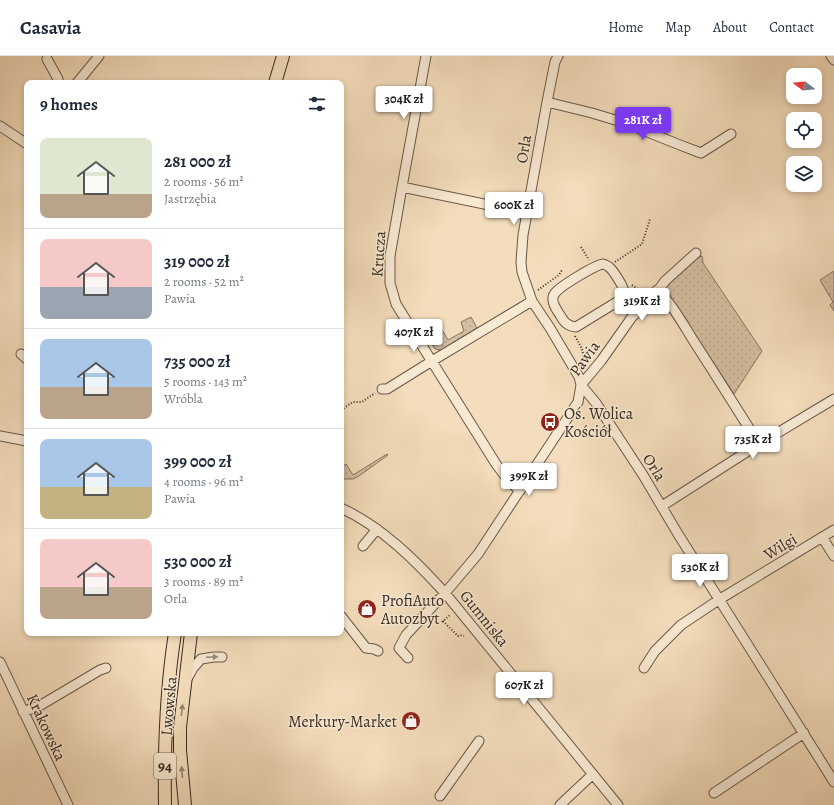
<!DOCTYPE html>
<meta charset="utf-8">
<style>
:root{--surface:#fff;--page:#f6f6f7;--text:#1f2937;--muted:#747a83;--line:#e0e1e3;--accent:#7c3aed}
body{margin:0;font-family:Alegreya,serif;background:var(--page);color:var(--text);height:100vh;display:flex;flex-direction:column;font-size:15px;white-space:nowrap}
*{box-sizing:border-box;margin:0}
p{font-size:13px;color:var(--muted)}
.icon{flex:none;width:22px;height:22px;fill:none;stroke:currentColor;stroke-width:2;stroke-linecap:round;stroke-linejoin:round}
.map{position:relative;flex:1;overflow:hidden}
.details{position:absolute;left:24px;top:24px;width:320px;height:556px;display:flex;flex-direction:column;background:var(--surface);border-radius:8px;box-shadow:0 2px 6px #0003}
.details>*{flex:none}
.needle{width:26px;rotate:286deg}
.fabs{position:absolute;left:786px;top:12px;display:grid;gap:8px}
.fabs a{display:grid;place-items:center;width:36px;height:36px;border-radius:8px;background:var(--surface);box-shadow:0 2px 6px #0003;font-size:20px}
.price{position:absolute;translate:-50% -34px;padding:0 9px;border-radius:4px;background:#fff;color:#222;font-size:13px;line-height:26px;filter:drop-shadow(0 1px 2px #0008)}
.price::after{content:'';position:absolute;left:50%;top:24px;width:12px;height:9px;margin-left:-6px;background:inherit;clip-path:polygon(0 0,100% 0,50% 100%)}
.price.on{background:var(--accent);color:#fff}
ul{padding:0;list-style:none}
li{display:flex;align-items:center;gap:12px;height:100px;padding:0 16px}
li+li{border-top:1px solid var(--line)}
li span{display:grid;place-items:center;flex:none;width:112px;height:80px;border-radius:8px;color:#555}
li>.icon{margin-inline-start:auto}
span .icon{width:48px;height:48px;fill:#fffc;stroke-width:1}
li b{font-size:17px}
h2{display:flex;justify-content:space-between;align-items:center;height:48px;padding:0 16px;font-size:17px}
header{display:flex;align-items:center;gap:24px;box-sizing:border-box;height:56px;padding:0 20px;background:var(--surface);border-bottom:1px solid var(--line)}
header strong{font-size:19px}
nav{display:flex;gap:22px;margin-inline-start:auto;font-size:14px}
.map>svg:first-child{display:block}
.grass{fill:url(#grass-dots);stroke:#867462}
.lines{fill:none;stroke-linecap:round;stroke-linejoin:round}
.minor-casing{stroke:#685748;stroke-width:11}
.major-casing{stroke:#392a22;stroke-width:14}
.path{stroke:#392a22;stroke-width:2;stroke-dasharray:1 2;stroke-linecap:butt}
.minor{stroke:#f8e9d3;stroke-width:9}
.major{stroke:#f4ddbc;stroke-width:12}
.oneway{fill:#988a7a}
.oneway2{fill:#96846f}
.labels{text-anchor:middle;stroke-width:3;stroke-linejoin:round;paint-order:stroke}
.shield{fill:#f8e9d3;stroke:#726357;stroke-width:1}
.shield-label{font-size:15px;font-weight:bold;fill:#392a22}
.street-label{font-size:16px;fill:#392a22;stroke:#f8e9d3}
.poi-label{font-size:16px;fill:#392a22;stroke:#f8e9d3;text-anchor:start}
</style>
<header>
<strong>Casavia</strong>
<nav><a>Home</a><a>Map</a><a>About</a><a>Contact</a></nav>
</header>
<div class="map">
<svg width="834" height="749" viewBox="0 0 834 749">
<defs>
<pattern id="grass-dots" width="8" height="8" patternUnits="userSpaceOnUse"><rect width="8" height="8" fill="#d4bfa2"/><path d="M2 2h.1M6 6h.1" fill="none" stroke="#b7a48b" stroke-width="1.8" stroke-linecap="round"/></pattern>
</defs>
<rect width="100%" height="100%" fill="#f4ddbc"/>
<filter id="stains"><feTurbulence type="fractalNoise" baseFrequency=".005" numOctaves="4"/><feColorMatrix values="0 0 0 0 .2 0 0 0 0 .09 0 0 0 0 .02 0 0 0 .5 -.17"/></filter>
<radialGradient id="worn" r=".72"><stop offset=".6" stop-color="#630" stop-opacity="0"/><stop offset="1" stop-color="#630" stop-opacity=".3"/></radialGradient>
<!-- grass -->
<path class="grass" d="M 702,200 L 703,207 L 762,295 L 734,338 L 665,232 L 665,229 L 696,202 Z
M 834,215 L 834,255 L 830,249 L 833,246 L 820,224 Z
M 471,261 L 477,272 L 441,294 L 435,293 L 424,276 L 438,267 L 448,284 L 464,275 L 461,266 Z
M 387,398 L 388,399 L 359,420 L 353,423 L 341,423 L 341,411 L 346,408 L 353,419 Z"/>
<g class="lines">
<defs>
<path id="minor" d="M 426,0 L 402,131 L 390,200 L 390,227 L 396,248 L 496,408 L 508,424 L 520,435
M 558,0 L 555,6 L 547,46 L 523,179 L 521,206 L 522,216 L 532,245 L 550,272 L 579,321 L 581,329 L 596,347 L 643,419 L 678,478 L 834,726
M 831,0 L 834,4
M 47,3 L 58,23 L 58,27
M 77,27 L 99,0
M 547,46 L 592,57 L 625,67 L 680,89 L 701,97 L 731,78
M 0,70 L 27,88
M 402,131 L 527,157
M 603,208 C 606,209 607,209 609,211 C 613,214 624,231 624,236 C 624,239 622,242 620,244 L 576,271 C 567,270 564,266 560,259 C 557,254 552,248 553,242 C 553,240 554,238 556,236 C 561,230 595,209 603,208 Z
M 657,234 C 671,246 683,268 693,284 C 715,318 737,353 759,388
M 21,298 L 27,303
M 382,333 L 387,333 L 432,305 L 532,245
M 0,380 L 27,385
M 662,450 L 759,388 L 834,343
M 341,452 C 382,471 415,504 445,537 L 618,749
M 822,481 L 834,500
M 363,490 L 377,473
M 341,560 L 366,592 L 374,593 L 378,595
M 408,602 L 399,592 L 406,579 L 445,537 L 478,498 L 578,346 L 581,329 L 601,305 L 632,261 L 651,244 L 665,225 L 696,197
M 0,606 L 68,749
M 644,612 L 655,595 L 681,569 L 720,543 L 834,474
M 188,621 L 193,612 L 201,603 L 214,601 L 222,601
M 23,656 L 41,649 L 100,614 L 106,612
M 714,737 L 804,677
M 440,740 L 479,685
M 560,749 L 593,718"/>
<path id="major" d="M 275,27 L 283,0
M 165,749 C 164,692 166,634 175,577
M 185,749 L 180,694 L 180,671 L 191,577"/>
</defs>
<!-- minor casing -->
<use href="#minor" class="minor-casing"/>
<!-- major casing -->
<use href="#major" class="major-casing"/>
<!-- path -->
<path class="path" d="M 581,191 L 589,204
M 615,206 L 642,188 L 650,163
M 632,229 L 645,238
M 538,234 L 559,219 L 562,214
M 575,280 C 581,291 585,295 582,307
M 341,354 L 353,346 L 362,346 L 375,337
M 443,565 L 458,580 L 460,579 L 464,580
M 442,566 L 450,559"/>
<!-- minor -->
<use href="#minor" class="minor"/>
<!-- major -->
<use href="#major" class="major"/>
</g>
<!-- one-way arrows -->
<defs><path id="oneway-solid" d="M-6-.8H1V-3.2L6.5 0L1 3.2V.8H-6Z"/></defs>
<use class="oneway" href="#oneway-solid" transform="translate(212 601) rotate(-2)"/>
<g class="oneway2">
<use href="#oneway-solid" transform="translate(182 654) rotate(-83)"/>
<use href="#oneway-solid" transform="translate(182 716) rotate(-94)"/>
</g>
<!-- icons -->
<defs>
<symbol id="bus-disc" viewBox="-11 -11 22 22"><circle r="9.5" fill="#8f2418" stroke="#f8e9d3"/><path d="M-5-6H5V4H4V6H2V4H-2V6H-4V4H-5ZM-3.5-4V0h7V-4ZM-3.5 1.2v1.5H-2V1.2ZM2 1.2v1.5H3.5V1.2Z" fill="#fff"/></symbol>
<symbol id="shop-disc" viewBox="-11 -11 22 22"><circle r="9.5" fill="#8f2418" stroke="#f8e9d3"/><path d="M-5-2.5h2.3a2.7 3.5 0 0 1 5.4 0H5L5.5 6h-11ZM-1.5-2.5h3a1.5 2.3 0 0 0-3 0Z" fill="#fff"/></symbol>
</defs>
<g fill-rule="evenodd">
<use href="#bus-disc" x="539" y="355" width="22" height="22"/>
<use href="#shop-disc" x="356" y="542" width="22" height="22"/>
<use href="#shop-disc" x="400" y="654" width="22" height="22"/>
</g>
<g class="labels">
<!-- shield labels -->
<rect class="shield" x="154" y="697" width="22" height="26" rx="3"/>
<g class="shield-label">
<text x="165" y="715">94</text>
</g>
<!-- street labels -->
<g class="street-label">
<text transform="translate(523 93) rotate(-80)" y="6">Orla</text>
<text transform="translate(378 198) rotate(-86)" y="6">Krucza</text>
<text transform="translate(584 302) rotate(-54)" y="6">Pawia</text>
<text transform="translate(655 411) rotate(58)" y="6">Orla</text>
<text transform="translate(780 490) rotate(-31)" y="6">Wilgi</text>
<text transform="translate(485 562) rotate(51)" y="6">Gumniska</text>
<text transform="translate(168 650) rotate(-85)" y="6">Lwowska</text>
<text transform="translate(47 671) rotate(65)" y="6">Krakowska</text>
</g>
<!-- poi labels -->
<g class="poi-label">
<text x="564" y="363">Oś. Wolica<tspan x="564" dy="18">Kościół</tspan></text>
<text x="381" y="550">ProfiAuto<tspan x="381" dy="18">Autozbyt</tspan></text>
<text x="397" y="671" text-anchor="end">Merkury-Market</text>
</g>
</g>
<rect width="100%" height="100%" filter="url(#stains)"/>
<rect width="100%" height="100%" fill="url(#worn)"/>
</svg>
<div class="fabs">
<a><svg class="needle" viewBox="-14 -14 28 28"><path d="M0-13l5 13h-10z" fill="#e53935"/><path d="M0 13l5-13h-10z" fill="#747a83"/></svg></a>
<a><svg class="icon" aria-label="locate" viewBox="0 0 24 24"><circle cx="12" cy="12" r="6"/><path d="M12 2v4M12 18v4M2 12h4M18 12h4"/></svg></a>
<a><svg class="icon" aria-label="layers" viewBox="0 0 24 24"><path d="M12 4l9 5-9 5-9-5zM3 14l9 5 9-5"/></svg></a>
</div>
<b class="price" style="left:404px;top:64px">304K zł</b>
<b class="price on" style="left:643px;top:85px">281K zł</b>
<b class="price" style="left:514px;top:170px">600K zł</b>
<b class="price" style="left:642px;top:266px">319K zł</b>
<b class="price" style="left:414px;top:297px">407K zł</b>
<b class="price" style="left:753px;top:404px">735K zł</b>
<b class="price" style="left:529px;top:441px">399K zł</b>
<b class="price" style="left:700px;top:532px">530K zł</b>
<b class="price" style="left:524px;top:650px">607K zł</b>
<section class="details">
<h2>9 homes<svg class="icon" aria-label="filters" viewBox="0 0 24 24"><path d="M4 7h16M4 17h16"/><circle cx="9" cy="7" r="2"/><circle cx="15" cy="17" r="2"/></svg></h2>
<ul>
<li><span style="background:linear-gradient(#dfe7d0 70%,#b9a48a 0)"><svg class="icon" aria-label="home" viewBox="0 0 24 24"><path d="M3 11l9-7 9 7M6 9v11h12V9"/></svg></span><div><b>281 000 zł</b><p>2 rooms · 56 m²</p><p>Jastrzębia</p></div></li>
<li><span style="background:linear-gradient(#f6c9c9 60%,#9aa5b1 0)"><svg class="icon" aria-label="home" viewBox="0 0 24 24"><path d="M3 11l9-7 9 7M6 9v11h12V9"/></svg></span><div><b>319 000 zł</b><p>2 rooms · 52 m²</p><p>Pawia</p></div></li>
<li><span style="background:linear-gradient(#a9c7e8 60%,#b9a48a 0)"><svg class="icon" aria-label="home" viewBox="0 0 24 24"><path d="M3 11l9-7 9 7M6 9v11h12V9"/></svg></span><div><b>735 000 zł</b><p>5 rooms · 143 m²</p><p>Wróbla</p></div></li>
<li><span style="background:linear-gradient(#a9c7e8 60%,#c2b280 0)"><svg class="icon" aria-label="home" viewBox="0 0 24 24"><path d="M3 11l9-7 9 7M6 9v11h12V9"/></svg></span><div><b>399 000 zł</b><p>4 rooms · 96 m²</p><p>Pawia</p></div></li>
<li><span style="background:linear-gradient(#f6c9c9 60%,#b9a48a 0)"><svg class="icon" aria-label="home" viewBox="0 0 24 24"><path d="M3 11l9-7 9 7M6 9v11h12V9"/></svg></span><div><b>530 000 zł</b><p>3 rooms · 89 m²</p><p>Orla</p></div></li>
</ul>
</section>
</div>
